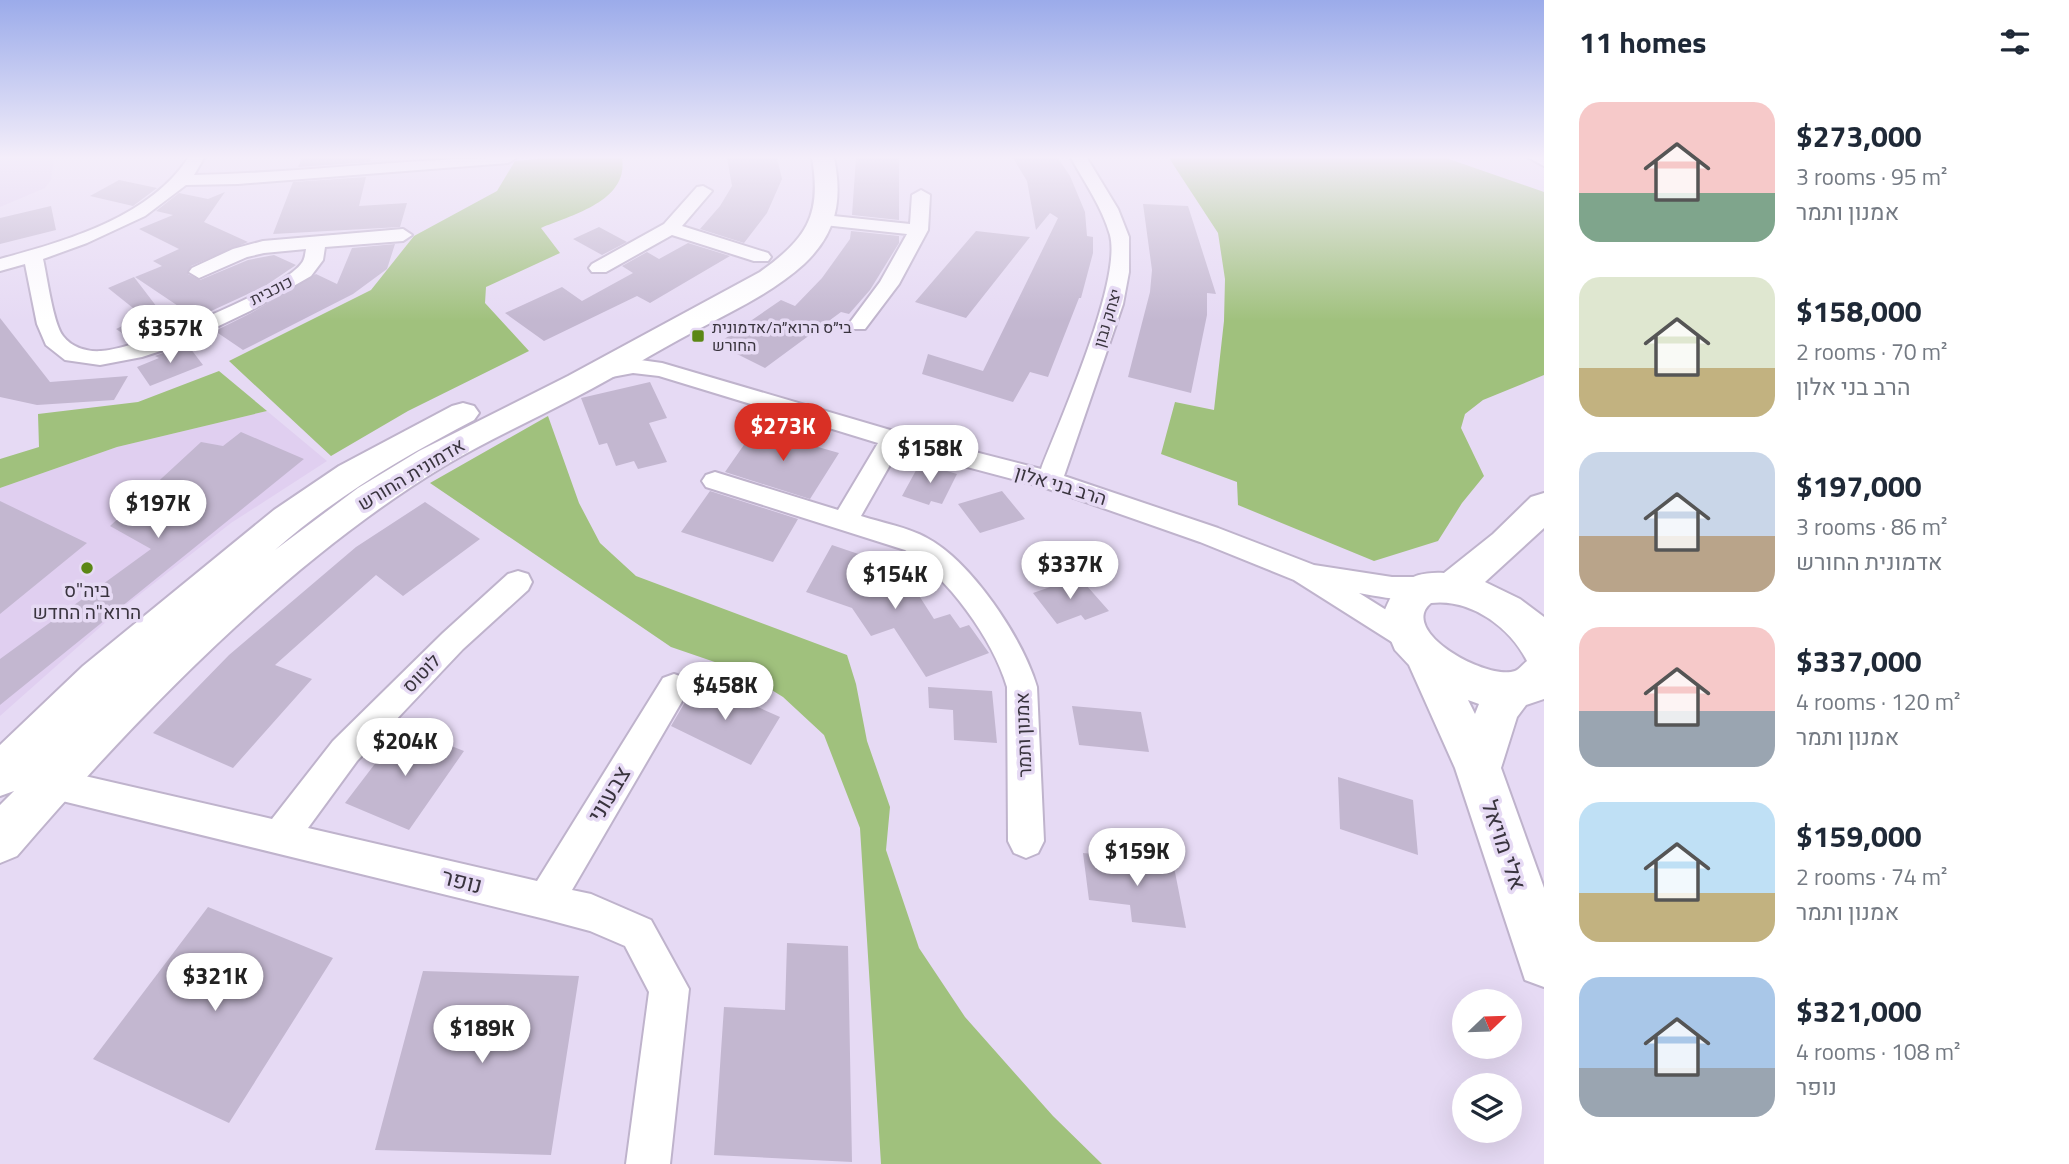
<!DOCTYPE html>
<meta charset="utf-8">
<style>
:root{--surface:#fff;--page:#f2f2f3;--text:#1f2937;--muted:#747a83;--accent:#d93025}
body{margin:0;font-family:"Titillium Web",Heebo,sans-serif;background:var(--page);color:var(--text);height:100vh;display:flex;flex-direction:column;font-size:26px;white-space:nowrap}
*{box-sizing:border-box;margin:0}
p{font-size:23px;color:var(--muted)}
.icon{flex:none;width:38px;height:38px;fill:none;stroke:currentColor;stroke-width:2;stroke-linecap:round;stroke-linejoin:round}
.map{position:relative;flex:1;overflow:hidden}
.panel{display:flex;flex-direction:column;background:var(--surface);width:525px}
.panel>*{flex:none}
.needle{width:46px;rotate:67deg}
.controls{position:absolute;left:1452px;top:989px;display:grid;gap:14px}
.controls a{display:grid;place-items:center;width:70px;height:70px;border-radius:50%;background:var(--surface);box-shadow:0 7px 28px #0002;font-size:35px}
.price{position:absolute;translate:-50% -60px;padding:0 16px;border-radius:24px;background:#fff;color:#222;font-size:23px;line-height:46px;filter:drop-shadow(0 2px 4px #0008)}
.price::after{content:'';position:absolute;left:50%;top:42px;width:21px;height:16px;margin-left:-10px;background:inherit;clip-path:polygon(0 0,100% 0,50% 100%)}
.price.on{background:var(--accent);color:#fff}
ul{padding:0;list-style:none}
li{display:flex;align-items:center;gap:21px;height:175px;padding:0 35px}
li span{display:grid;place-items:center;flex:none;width:196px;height:140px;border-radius:21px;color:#555}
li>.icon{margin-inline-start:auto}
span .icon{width:84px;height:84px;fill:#fffc;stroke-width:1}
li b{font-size:30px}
h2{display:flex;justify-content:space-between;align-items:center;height:84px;padding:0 35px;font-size:30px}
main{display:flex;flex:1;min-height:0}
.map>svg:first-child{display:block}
.built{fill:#e0cff0}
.green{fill:#a0c17d}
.building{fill:#c3b7d0}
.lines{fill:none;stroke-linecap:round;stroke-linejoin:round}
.street-casing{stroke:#bfb3cc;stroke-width:4}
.secondary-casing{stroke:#bfb3cc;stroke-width:4}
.street{fill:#fff;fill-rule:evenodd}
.secondary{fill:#fff;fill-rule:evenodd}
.poi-dot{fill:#5b8715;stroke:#e6daf4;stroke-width:2.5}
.labels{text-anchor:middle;stroke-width:7;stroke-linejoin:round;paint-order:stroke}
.far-street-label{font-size:16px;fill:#39343e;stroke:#e6daf4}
.far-poi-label{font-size:16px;fill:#39343e;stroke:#e6daf4;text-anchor:start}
.street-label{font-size:19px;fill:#39343e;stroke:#e6daf4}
.poi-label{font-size:19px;fill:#39343e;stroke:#e6daf4}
.near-street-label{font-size:23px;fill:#39343e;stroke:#e6daf4}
</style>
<main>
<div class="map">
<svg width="1544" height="1164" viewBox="0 0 1544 1164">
<rect width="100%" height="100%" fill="#e6daf4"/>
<!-- built -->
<path class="built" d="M 0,158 L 54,158 L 51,180 L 45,188 L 0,207 Z
M 267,411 L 327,461 L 231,523 L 116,613 L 0,716 L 0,488 L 117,447 Z"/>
<!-- green -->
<path class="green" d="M 549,158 L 622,158 C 629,201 572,215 541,228 L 560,253 L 486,287 L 485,303 L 529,351 L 408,411 L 331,456 L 229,361 L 371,290 L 414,236 L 497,191 L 515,161 Z
M 1169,158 L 1446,158 L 1544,192 L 1544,375 L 1483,400 L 1465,414 L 1461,428 L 1484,476 L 1462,503 L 1438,541 L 1374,561 L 1238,505 L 1237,482 L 1161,454 L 1175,402 L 1214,410 L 1224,321 L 1225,279 L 1218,233 Z
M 219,371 L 267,411 L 117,447 L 0,488 L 0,459 L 39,447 L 38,414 L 138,402 Z
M 548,416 L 579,503 L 600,543 L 636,576 L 847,655 L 856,684 L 867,741 L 890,807 L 886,850 L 919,948 L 965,1017 L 1053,1116 L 1102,1164 L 881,1164 L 860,828 L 824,735 L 783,697 L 741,671 L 671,647 L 430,483 Z"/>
<!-- building -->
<path class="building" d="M 302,158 L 371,158 L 370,162 L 298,167 Z
M 727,158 L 777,158 L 782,179 L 767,213 L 744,243 L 700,229 L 720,206 L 732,186 Z
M 856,158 L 899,158 L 899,220 L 852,215 Z
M 1013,158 L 1058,158 L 1070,176 L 1085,212 L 1087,236 L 1093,237 L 1093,253 L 1081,298 L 1079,298 L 1048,377 L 1030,372 L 1013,402 L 922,374 L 928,354 L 983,371 L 1058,218 L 1050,213 L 1036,230 L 1027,181 Z
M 366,177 L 359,206 L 407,203 L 400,227 L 273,234 L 293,182 Z
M 119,180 L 157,188 L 133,206 L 90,196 Z
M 225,192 L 204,222 L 248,242 L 191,266 L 188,274 L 200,280 L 248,260 L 274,255 L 296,265 L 265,286 L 196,318 L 135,277 L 162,266 L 153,261 L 179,249 L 139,229 L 173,215 L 156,211 L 179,193 L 208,199 Z
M 1143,204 L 1188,206 L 1216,294 L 1207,293 L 1207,315 L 1191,393 L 1128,377 L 1150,292 L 1152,270 Z
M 51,206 L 56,230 L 0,244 L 0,218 Z
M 599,227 L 627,242 L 602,255 L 573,239 Z
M 851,231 L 899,236 L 899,243 L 870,290 L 849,314 L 841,312 L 765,368 L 717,344 L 781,300 L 795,306 L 822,278 L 850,239 Z
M 976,231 L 1030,237 L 966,318 L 915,302 Z
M 688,243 L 730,256 L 650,303 L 637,296 L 544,341 L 505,313 L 562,287 L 582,301 L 633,273 L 622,266 L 647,252 L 659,259 Z
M 395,244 L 387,269 L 353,294 L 243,350 L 215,331 L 251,313 L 316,274 L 337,284 L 352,248 Z
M 134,277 L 173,328 L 134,341 L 116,329 L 143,316 L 108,288 Z
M 0,318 L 50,382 L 128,376 L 114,400 L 37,405 L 0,397 Z
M 187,344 L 203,365 L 150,386 L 137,367 L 159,358 L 155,356 Z
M 650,382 L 667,418 L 649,423 L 667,462 L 638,469 L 634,461 L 616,466 L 607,443 L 599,445 L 581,398 Z
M 755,429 L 839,453 L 810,499 L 725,472 Z
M 241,432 L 304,459 L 0,705 L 0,659 L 151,549 L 110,526 L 201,442 L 223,446 Z
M 920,463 L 957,474 L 942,504 L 931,501 L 929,505 L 902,496 Z
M 710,491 L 798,519 L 773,562 L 681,532 Z
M 1002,491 L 1025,519 L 980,533 L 958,504 Z
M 0,501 L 87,543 L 0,614 Z
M 425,502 L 480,539 L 403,596 L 376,575 L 275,665 L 312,679 L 233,768 L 153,733 L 229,655 L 356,547 Z
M 832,545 L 873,559 L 870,565 L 909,580 L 934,619 L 950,614 L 960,628 L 969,625 L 989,653 L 926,677 L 894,628 L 871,636 L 852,608 L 806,592 Z
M 1079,577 L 1109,611 L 1085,620 L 1081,615 L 1057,624 L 1033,593 Z
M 698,680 L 780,717 L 751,765 L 671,726 Z
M 928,687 L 992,691 L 997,743 L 954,740 L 953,710 L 929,708 Z
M 1072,706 L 1141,712 L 1149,752 L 1079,745 Z
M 403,727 L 464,751 L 409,830 L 345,803 Z
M 1338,777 L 1413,800 L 1418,855 L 1340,829 Z
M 1083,853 L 1173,862 L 1186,928 L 1132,922 L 1130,905 L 1089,900 Z
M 208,907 L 333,958 L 229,1123 L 93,1059 Z
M 787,943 L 848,946 L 852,1162 L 714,1155 L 724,1007 L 785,1010 Z
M 423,971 L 579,976 L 551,1155 L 375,1150 Z"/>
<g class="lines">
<defs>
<path id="street" d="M 188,158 L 204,158 L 194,175 C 301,173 408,158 516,158 L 508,163 L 238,184 L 186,185 L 145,216 L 87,243 L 43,259 C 47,276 53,323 63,336 C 72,348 88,352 101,351 C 136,350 282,290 301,264 C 305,260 305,254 306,249 L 264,253 L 247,257 L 199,278 L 189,272 L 192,268 L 233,249 L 263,241 L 403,229 L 412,235 L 403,241 L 325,247 L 323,260 L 311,276 L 250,311 L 179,345 L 142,357 L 100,365 L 65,360 L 46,345 L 37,324 L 25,264 L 0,271 L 0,259 C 65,241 149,218 188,158 Z
M 1071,158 L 1087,158 L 1118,209 L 1129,237 L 1129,272 L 1123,304 L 1064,476 L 1218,528 L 1314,565 L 1392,577 L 1433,577 L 1443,580 L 1447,588 L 1443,596 C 1416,604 1386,598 1359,593 L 1423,633 L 1428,641 L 1423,649 L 1413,653 L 1403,649 L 1294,580 L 1200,542 L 1043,487 L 899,449 L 861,516 C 882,523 908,527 927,538 C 972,562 1023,639 1037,687 L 1044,841 L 1038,853 L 1026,858 L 1014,853 L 1008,841 L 1007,687 C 993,639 947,576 905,550 L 706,487 L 702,481 L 706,475 L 715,472 L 838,510 L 878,443 L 659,376 L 633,373 L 601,379 L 593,377 L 590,372 L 593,367 L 633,359 L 662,363 L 897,432 L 1041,469 C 1060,420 1122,281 1110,235 C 1102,207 1085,183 1071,158 Z
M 1529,158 L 1544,158 L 1544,166 Z
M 703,186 L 712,191 L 682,226 L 768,253 L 771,257 L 768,261 L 754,261 L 672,235 L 606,272 L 592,272 L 589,268 L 592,264 L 664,224 L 697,187 Z
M 921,190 L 930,195 L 928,230 L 899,284 L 865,329 L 851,329 L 848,325 L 880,282 L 907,234 L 824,225 L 815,220 L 824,215 L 910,224 L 912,195 Z
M 518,571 L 528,574 L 532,582 L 528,590 L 463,649 L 357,761 L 308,828 L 537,881 L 663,678 L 674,674 L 685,678 L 689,687 L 685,696 L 572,890 L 591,894 L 651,920 L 689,989 L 670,1164 L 626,1164 L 649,992 L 625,946 L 590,931 L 545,919 L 50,798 L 38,794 L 33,783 L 38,772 L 50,768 L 272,819 L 333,741 L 443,633 L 508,574 Z"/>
<path id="secondary" d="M 812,158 L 834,158 C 843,201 836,234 804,264 C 772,293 732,311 695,331 C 655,352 617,376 578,396 C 533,420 487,440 444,466 C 286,562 137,716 17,856 L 0,863 L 0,805 L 14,791 L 0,796 L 0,745 L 83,666 L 274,510 L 339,466 L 452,406 L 463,403 L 474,406 L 479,413 L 474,420 C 403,457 335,497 275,550 L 358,488 L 419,451 L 568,376 L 760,272 C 806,239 822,216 812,158 Z
M 1544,493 L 1544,528 L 1485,582 L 1520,599 L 1544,617 L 1544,699 L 1526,705 L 1517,717 L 1501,768 L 1544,888 L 1544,987 L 1525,980 L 1455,768 L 1409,665 L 1395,650 L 1382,619 C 1392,586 1408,571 1444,573 L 1493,534 L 1531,497 ZM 1431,603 C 1470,598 1510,627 1527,661 C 1523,664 1520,669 1515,671 C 1487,681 1397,631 1431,603 ZM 1468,700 L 1479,704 L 1475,714 Z"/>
</defs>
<!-- street casing -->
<use href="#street" class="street-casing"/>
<!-- secondary casing -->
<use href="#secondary" class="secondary-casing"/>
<!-- street -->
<use href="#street" class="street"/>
<!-- secondary -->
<use href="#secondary" class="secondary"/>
</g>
<!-- sky -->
<linearGradient id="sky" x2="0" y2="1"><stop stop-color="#9babea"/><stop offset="0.49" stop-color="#f4eefa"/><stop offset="1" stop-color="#f4eefa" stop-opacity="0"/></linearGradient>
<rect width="1544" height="321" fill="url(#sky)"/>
<!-- markers -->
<g class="poi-dot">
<rect x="691" y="329" width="14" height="14" rx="3.5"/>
<circle cx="87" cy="568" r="7"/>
</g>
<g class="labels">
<!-- far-street labels -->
<g class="far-street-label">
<text transform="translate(271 290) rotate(-27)" y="6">כוכבית</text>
<text transform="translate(1107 318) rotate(-73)" y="6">יצחק נבון</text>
</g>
<!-- far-poi labels -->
<g class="far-poi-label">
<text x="712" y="333">בי״ס הרוא״ה/אדמונית<tspan x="712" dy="18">החורש</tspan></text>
</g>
<!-- street labels -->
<g class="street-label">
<text transform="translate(411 474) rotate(-31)" y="7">אדמונית החורש</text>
<text transform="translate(1061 485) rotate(17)" y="7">הרב בני אלון</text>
<text transform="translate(421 673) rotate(-46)" y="7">לוטוס</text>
<text transform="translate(1023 735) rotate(-92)" y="7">אמנון ותמר</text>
</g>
<!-- poi labels -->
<g class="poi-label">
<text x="87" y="597">ביה"ס<tspan x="87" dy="22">הרוא"ה החדש</tspan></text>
</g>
<!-- near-street labels -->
<g class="near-street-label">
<text transform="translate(609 794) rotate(-59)" y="8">צבעוני</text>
<text transform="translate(1504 845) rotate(71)" y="8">אלי מויאל</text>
<text transform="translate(462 881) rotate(14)" y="8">נופר</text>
</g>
</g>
</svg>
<div class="controls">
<a><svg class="needle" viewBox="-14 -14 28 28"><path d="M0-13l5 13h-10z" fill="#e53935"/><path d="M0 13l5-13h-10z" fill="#747a83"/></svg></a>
<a><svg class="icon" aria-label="layers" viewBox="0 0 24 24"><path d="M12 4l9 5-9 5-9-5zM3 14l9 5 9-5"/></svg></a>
</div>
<b class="price" style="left:170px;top:365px">$357K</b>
<b class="price on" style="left:783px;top:463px">$273K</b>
<b class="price" style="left:930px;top:485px">$158K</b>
<b class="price" style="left:158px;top:540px">$197K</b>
<b class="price" style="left:1070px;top:601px">$337K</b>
<b class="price" style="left:895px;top:611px">$154K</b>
<b class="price" style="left:725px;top:722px">$458K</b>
<b class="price" style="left:405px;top:778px">$204K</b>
<b class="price" style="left:1137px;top:888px">$159K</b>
<b class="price" style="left:215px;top:1013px">$321K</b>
<b class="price" style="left:482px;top:1065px">$189K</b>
</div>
<section class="panel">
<h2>11 homes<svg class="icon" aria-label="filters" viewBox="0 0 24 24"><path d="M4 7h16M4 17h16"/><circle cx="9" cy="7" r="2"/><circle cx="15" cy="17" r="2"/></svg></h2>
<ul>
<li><span style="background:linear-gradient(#f6c9c9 65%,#7fa58c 0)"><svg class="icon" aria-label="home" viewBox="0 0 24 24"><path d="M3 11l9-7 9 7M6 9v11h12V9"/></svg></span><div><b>$273,000</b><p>3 rooms · 95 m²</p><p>אמנון ותמר</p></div></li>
<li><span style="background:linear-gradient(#dfe7d0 65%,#c2b280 0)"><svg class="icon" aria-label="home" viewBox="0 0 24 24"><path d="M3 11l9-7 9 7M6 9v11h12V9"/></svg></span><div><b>$158,000</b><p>2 rooms · 70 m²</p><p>הרב בני אלון</p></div></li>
<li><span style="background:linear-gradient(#c9d6e8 60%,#b9a48a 0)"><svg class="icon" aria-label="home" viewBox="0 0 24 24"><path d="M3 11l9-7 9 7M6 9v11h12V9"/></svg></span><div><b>$197,000</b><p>3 rooms · 86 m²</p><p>אדמונית החורש</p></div></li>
<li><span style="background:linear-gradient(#f6c9c9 60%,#9aa5b1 0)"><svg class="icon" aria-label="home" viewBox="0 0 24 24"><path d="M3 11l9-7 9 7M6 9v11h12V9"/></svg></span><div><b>$337,000</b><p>4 rooms · 120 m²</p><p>אמנון ותמר</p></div></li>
<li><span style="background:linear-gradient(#bfe0f5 65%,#c2b280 0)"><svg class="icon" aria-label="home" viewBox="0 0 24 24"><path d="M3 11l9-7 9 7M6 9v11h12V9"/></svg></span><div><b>$159,000</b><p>2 rooms · 74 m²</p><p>אמנון ותמר</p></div></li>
<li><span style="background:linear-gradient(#a9c7e8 65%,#9aa5b1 0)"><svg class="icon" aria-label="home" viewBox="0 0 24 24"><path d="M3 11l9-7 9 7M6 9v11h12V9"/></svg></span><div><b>$321,000</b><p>4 rooms · 108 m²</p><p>נופר</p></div></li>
</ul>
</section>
</main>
